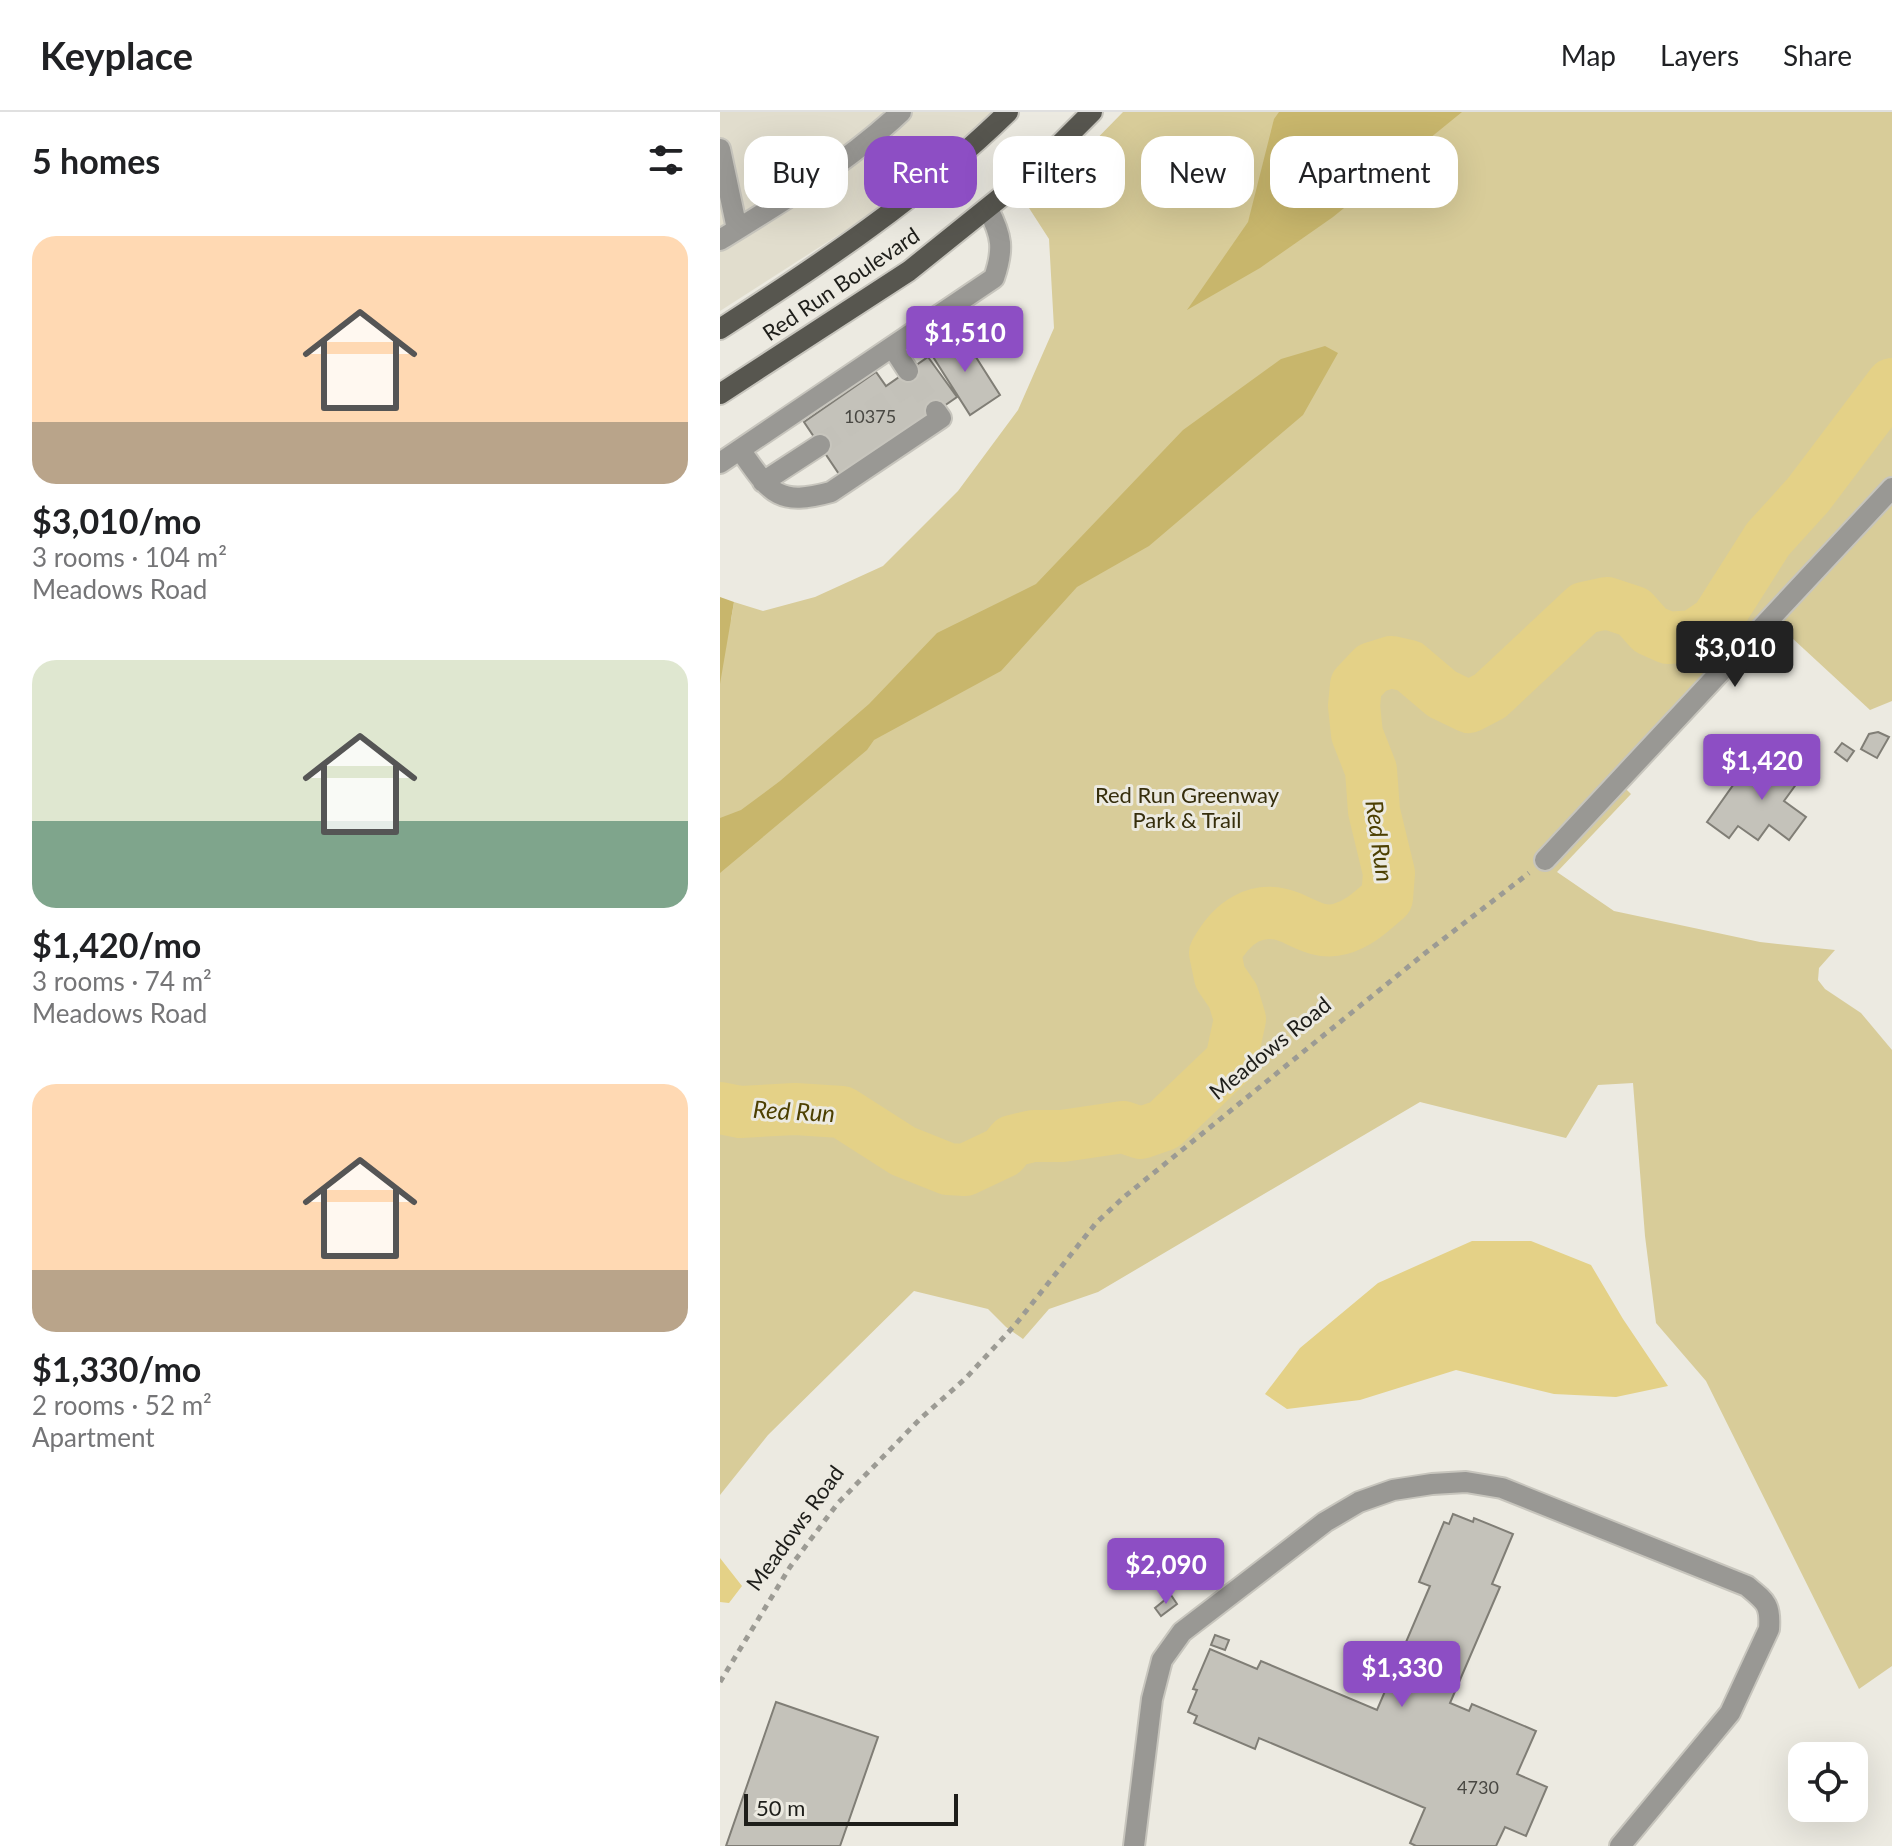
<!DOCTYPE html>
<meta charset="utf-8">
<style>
:root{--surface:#fff;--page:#f6f6f6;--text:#202124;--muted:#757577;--line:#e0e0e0;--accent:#8d4ec4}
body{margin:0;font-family:Lato,sans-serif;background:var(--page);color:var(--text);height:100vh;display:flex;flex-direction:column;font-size:30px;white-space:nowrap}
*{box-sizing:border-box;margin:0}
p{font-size:26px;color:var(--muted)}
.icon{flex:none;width:44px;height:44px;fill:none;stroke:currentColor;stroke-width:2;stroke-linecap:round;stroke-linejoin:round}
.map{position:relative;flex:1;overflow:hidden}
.drawer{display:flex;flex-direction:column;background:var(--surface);width:720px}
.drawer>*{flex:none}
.guide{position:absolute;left:24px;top:24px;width:760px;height:72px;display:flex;gap:16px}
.tools{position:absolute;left:1068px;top:1630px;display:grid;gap:16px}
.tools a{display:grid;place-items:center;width:80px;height:80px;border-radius:16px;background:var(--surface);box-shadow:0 8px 32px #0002;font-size:40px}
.scale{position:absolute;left:24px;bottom:20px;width:214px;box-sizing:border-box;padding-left:8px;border:4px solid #1e1e1a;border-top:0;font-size:22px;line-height:28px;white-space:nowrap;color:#1e1e1a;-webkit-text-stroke:6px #eceae1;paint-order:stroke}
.price{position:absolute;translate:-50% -68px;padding:0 18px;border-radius:8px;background:var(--accent);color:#fff;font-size:26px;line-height:52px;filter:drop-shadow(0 2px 4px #0008)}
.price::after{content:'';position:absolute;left:50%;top:48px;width:24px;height:18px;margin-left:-12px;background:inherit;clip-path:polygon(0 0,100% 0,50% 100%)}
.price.selected{background:#222;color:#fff}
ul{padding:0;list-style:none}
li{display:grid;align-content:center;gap:16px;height:424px;padding:0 32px}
li span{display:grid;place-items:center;height:248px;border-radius:24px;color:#555}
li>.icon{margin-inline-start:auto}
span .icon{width:144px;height:144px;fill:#fffc;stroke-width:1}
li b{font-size:34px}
h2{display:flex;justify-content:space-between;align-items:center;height:96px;padding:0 32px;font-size:34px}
.chip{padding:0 28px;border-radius:24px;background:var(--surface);box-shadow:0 8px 32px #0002;font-size:28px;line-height:72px}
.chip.selected{background:var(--accent);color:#fff}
header{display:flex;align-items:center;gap:48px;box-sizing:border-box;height:112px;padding:0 40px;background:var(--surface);border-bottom:2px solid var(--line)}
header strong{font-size:38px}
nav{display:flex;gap:44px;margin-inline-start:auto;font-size:28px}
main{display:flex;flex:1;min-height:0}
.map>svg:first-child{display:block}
.built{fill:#e1ddcd}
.green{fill:#d8cc99}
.forest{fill:#c8b66c}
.water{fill:#e4d187}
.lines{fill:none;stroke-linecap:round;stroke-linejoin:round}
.river{stroke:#e4d187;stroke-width:52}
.building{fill:#c4c2ba;stroke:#807e76;stroke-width:2}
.minor-tunnel{stroke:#c3c1b9;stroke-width:20;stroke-dasharray:20 10;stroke-linecap:butt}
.minor-casing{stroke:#c7c5bd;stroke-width:24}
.major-casing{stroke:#c7c5bd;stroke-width:24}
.path{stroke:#9c9b94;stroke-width:5;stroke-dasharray:6 6;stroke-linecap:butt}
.minor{stroke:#999894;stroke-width:20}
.major{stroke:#57564f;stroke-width:20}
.labels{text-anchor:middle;stroke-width:6;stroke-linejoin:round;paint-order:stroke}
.number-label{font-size:18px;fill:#484742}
.street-label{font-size:22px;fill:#1e1e1a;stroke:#eceae1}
.park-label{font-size:22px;fill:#362e0c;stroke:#eceae1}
.water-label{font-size:24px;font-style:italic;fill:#4c3f01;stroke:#eceae1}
</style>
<header>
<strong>Keyplace</strong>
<nav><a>Map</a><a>Layers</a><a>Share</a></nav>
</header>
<main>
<section class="drawer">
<h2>5 homes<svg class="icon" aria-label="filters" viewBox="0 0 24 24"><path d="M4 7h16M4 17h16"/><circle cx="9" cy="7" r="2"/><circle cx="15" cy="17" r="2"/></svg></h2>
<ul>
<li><span style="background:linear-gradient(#ffd9b3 75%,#b9a48a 0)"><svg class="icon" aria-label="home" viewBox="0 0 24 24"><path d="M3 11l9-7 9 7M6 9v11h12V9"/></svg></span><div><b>$3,010/mo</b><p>3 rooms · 104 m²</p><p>Meadows Road</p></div></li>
<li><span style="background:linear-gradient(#dfe7d0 65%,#7fa58c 0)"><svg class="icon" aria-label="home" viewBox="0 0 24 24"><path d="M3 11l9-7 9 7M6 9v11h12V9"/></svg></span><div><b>$1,420/mo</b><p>3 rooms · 74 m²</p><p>Meadows Road</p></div></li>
<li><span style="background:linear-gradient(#ffd9b3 75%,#b9a48a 0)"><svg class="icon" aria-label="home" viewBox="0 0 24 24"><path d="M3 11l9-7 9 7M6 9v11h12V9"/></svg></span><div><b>$1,330/mo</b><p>2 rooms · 52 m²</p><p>Apartment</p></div></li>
</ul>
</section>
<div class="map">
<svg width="1172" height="1734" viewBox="0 0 1172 1734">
<rect width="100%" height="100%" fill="#eceae1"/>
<!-- built -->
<path class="built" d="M 0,0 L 273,0 L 223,45 L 151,102 L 0,199 Z"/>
<!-- green -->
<path class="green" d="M 403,0 L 1172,0 L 1172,589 L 1150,598 L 1058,513 L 904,675 L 911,682 L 837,760 L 894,799 L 1040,830 L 1115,838 L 1099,856 L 1098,868 L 1105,877 L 1141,901 L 1172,938 L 1172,1554 L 1139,1577 L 986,1269 L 936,1211 L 925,1124 L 913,971 L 878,973 L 846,1026 L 700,990 L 378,1180 L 329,1197 L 303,1227 L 286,1215 L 268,1197 L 194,1179 L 48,1323 L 0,1383 L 0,511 L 11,508 L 14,490 L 43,499 L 95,485 L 163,454 L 238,379 L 298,298 L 334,216 L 329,127 L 309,96 Z"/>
<!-- forest -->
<path class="forest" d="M 559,0 L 742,0 L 613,105 L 540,156 L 467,198 L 528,110 L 554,7 Z
M 605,234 L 618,241 L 583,303 L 429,434 L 357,475 L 281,559 L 154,628 L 147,638 L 0,761 L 0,706 L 21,698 L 60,669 L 149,592 L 217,521 L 316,472 L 463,318 L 561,247 Z
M 0,485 L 14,490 L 0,572 Z"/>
<!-- water -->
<path class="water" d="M 752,1129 L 811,1129 L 871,1153 L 903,1207 L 948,1274 L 896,1285 L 834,1282 L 736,1258 L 640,1288 L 567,1297 L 545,1282 L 580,1236 L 658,1171 Z
M 0,1446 L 22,1474 L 9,1491 L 0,1490 Z"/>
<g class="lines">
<!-- river -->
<path class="river" d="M 0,996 L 20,1000 L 75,997 L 122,1000 L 183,1039 L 228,1057 L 245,1058 L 283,1040 L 292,1029 L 313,1024 L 342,1024 L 403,1015 L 421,1021 L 444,1013 L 511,949 L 520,907 L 513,884 L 500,865 L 495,841 C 511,811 537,791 572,806 C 587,813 602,822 620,817 C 639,812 652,799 667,786 L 669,761 L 654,699 L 651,658 L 637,622 L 634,594 L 636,573 L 652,556 L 671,550 L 689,554 L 722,582 L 749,595 L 770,584 L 864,496 L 887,491 L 914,500 L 930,518 L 948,526 L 974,524 L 996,509 L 1048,427 L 1088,383 L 1172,272"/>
</g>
<!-- building -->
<path class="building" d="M 240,220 L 280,283 L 250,303 L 210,240 Z
M 208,245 L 237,285 L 121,365 L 84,310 L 156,260 L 166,274 Z
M 1158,620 L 1169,625 L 1157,646 L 1141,637 L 1149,622 Z
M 1122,631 L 1134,639 L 1127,649 L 1115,640 Z
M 1064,638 L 1088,656 L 1064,689 L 1086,705 L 1069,728 L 1049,713 L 1038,728 L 1018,714 L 1009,726 L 987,710 L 1021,662 L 1038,674 Z
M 733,1402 L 753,1410 L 754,1406 L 793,1422 L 772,1472 L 780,1475 L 730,1591 L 749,1599 L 752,1592 L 816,1619 L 797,1662 L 827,1675 L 806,1724 L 785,1715 L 776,1734 L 696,1734 L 690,1731 L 705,1696 L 539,1626 L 535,1637 L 474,1611 L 477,1604 L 468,1600 L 477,1578 L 473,1577 L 490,1537 L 537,1557 L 541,1549 L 657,1598 L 710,1474 L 699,1470 L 724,1410 L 729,1412 Z
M 451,1483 L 457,1492 L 441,1504 L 435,1496 Z
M 495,1523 L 509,1528 L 505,1538 L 491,1533 Z
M 56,1590 L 158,1625 L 120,1734 L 6,1734 Z"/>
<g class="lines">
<!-- minor-tunnel -->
<path class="minor-tunnel" d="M 195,269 L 216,299
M 100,333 L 195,269 L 188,259"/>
<defs>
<path id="minor" d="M 0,37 L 17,117
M 0,128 C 62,90 128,50 181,0
M 173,236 L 188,259
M 21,339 C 50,380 57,395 111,380 L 221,306 L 216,299
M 0,351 L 274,166 C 284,137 282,124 268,97
M 43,370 L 100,333
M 825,748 L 1172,376
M 414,1734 L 432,1587 L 442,1548 L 462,1520 L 605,1410 L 639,1390 L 673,1378 L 712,1372 L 746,1370 L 782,1376 L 1027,1474 C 1045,1489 1051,1492 1049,1517 L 1010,1601 L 900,1734"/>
<path id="major" d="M 0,217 C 102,151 201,85 288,0
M 0,282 L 189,159 L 311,61 L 372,0"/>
</defs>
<!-- minor casing -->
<use href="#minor" class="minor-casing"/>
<!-- major casing -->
<use href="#major" class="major-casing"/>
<!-- path -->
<path class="path" d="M 0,1570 L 70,1455 L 118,1391 L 201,1306 L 245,1267 L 295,1213 L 376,1111 L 404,1085 L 704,842 L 809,761"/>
<!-- minor -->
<use href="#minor" class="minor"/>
<!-- major -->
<use href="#major" class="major"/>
</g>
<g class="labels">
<!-- number labels -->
<g class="number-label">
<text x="150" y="311">10375</text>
<text x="758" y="1682">4730</text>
</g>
<!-- street labels -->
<g class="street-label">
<text transform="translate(121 172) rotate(-34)" y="8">Red Run Boulevard</text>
<text transform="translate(550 936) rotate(-39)" y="8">Meadows Road</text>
<text transform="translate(75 1416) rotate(-54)" y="8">Meadows Road</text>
</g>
<!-- park labels -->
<g class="park-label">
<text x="467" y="691">Red Run Greenway<tspan x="467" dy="25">Park &amp; Trail</tspan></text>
</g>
<!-- water labels -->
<g class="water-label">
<text transform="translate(659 729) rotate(82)" y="8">Red Run</text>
<text transform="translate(74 1000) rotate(3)" y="8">Red Run</text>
</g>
</g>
</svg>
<div class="tools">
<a><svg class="icon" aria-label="locate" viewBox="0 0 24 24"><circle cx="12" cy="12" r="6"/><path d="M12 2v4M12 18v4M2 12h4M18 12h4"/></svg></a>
</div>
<div class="scale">50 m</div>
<b class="price" style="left:245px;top:262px">$1,510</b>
<b class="price selected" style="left:1015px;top:577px">$3,010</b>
<b class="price" style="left:1042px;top:690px">$1,420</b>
<b class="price" style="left:446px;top:1494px">$2,090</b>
<b class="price" style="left:682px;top:1597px">$1,330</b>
<div class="guide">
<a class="chip">Buy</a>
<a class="chip selected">Rent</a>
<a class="chip">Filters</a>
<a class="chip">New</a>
<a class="chip">Apartment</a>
</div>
</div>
</main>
